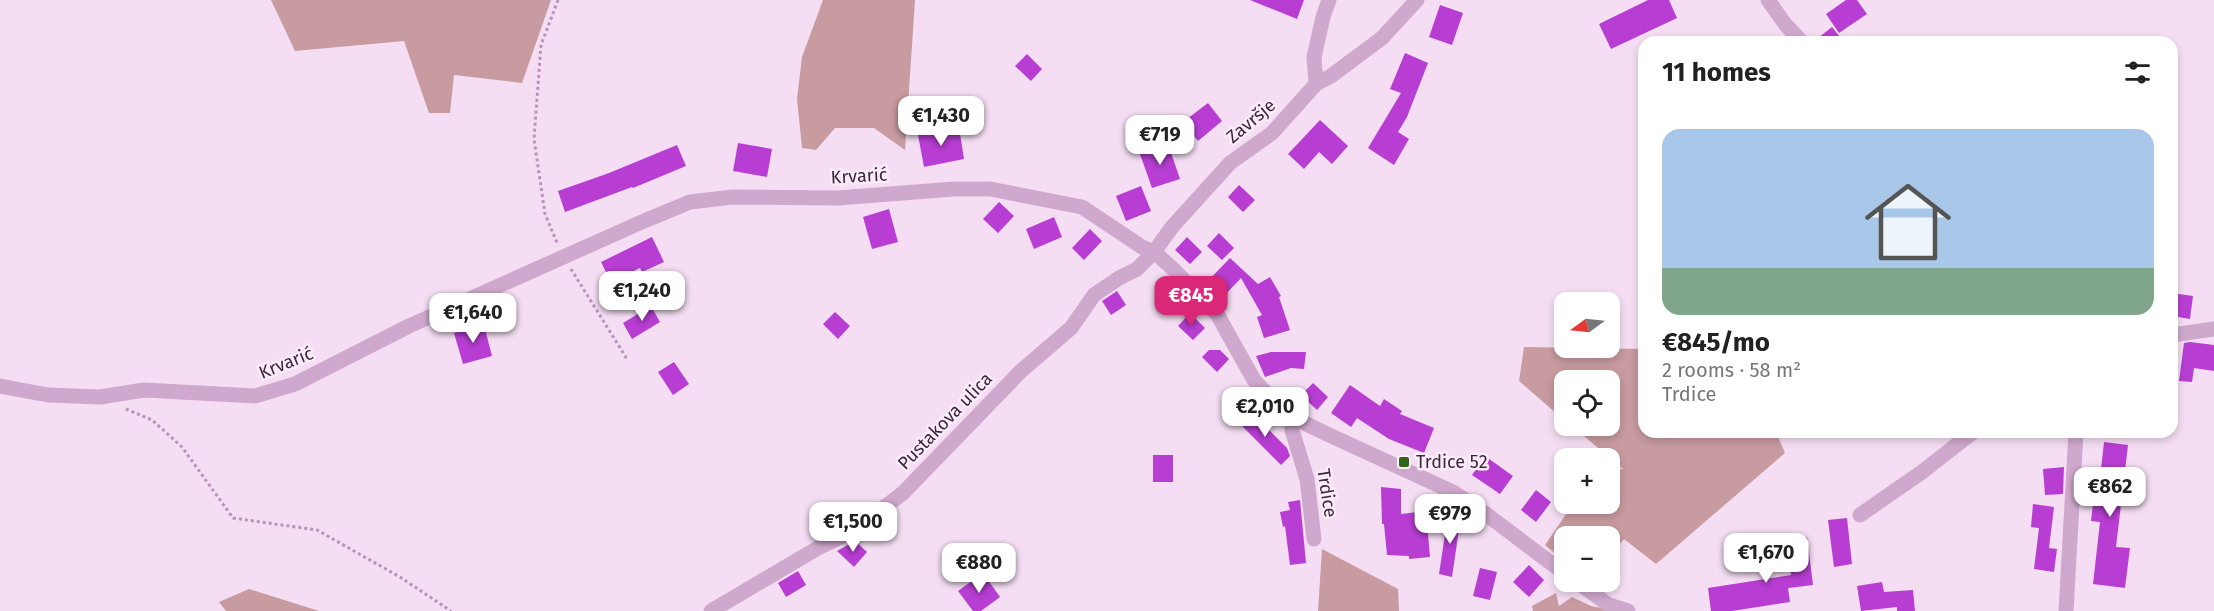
<!DOCTYPE html>
<meta charset="utf-8">
<style>
:root{--surface:#fff;--page:#f2f2f2;--text:#222;--muted:#767676;--accent:#db2777}
body{margin:0;font-family:"Fira Sans",sans-serif;background:var(--page);color:var(--text);height:100vh;display:flex;flex-direction:column;font-size:22px;white-space:nowrap}
*{box-sizing:border-box;margin:0}
p{font-size:20px;color:var(--muted)}
.icon{flex:none;width:33px;height:33px;fill:none;stroke:currentColor;stroke-width:2;stroke-linecap:round;stroke-linejoin:round}
.map{position:relative;flex:1;overflow:hidden}
.sheet{position:absolute;left:1638px;top:36px;width:540px;height:402px;display:flex;flex-direction:column;background:var(--surface);border-radius:18px;box-shadow:0 3px 9px #0003}
.sheet>*{flex:none}
.needle{width:39px;rotate:255deg}
.fabs{position:absolute;left:1554px;top:292px;display:grid;gap:12px}
.fabs a{display:grid;place-items:center;width:66px;height:66px;border-radius:12px;background:var(--surface);box-shadow:0 3px 9px #0003;font-size:30px}
.price{position:absolute;translate:-50% -51px;padding:0 14px;border-radius:12px;background:#fff;color:#222;font-size:20px;line-height:39px;filter:drop-shadow(0 2px 3px #0008)}
.price::after{content:'';position:absolute;left:50%;top:36px;width:18px;height:14px;margin-left:-9px;background:inherit;clip-path:polygon(0 0,100% 0,50% 100%)}
.price.on{background:var(--accent);color:#fff}
ul{padding:0;list-style:none}
li{display:grid;align-content:center;gap:12px;height:318px;padding:0 24px}
li span{display:grid;place-items:center;height:186px;border-radius:18px;color:#555}
li>.icon{margin-inline-start:auto}
span .icon{width:108px;height:108px;fill:#fffc;stroke-width:1}
li b{font-size:26px}
h2{display:flex;justify-content:space-between;align-items:center;height:72px;padding:0 24px;font-size:26px}
.map>svg:first-child{display:block}
.green{fill:#c79b9f}
.building{fill:#b83ed3}
.lines{fill:none;stroke-linecap:round;stroke-linejoin:round}
.path{stroke:#bb91bb;stroke-width:3;stroke-dasharray:3 3;stroke-linecap:butt}
.minor{stroke:#cfa8ce;stroke-width:15}
.tertiary{stroke:#cfa8ce;stroke-width:15}
.poi-dot{fill:#336219;stroke:#fcebfa;stroke-width:2}
.labels{text-anchor:middle;stroke-width:5;stroke-linejoin:round;paint-order:stroke}
.street-label{font-size:18px;fill:#39293b;stroke:#fcebfa}
.poi-label{font-size:18px;fill:#39293b;stroke:#fcebfa;text-anchor:start}
</style>
<div class="map">
<svg width="2214" height="611" viewBox="0 0 2214 611">
<rect width="100%" height="100%" fill="#f5def3"/>
<!-- green -->
<path class="green" d="M 271,0 L 551,0 L 522,83 L 454,75 L 450,113 L 429,113 L 404,41 L 295,51 Z
M 823,0 L 915,0 L 905,150 L 874,128 L 835,128 L 816,150 L 802,148 L 797,99 L 802,57 Z
M 1524,347 L 1644,349 L 1644,432 L 1776,432 L 1785,453 L 1656,564 L 1624,539 L 1610,556 L 1610,537 L 1564,537 L 1564,561 L 1545,545 L 1573,504 L 1610,504 L 1610,471 L 1623,469 L 1572,426 L 1610,426 L 1610,381 L 1564,381 L 1564,420 L 1519,381 Z
M 1322,549 L 1398,589 L 1399,611 L 1318,611 Z
M 249,589 L 319,611 L 226,611 L 219,602 Z
M 1556,593 L 1559,606 L 1572,597 L 1591,606 L 1617,611 L 1533,611 L 1532,606 Z"/>
<!-- building -->
<path class="building" d="M 1250,0 L 1304,0 L 1297,19 Z
M 1648,0 L 1669,0 L 1677,18 L 1611,49 L 1599,24 Z
M 1846,0 L 1857,0 L 1867,14 L 1839,33 L 1826,14 Z
M 1440,5 L 1463,13 L 1452,45 L 1429,37 Z
M 1832,27 L 1844,42 L 1813,42 Z
M 1405,53 L 1428,63 L 1407,117 L 1398,132 L 1409,139 L 1394,165 L 1368,148 L 1401,93 L 1390,89 Z
M 1027,54 L 1042,69 L 1031,81 L 1015,66 Z
M 1208,103 L 1222,121 L 1198,141 L 1183,122 Z
M 1320,120 L 1348,146 L 1332,164 L 1319,152 L 1304,169 L 1288,154 Z
M 959,127 L 964,159 L 924,167 L 918,135 Z
M 738,143 L 772,149 L 767,177 L 733,171 Z
M 1168,144 L 1180,179 L 1152,188 L 1140,154 Z
M 677,145 L 686,166 L 633,188 L 632,187 L 565,212 L 558,191 L 609,173 Z
M 1239,185 L 1255,200 L 1243,212 L 1228,197 Z
M 1141,186 L 1151,211 L 1126,221 L 1116,196 Z
M 999,202 L 1014,216 L 998,233 L 983,219 Z
M 889,209 L 898,242 L 872,249 L 863,217 Z
M 1054,217 L 1062,237 L 1034,249 L 1026,229 Z
M 1090,229 L 1102,241 L 1084,260 L 1072,248 Z
M 1219,233 L 1234,248 L 1222,260 L 1207,246 Z
M 652,237 L 664,262 L 642,272 L 640,268 L 611,282 L 601,262 Z
M 1187,237 L 1202,252 L 1190,264 L 1175,250 Z
M 1230,258 L 1258,284 L 1270,277 L 1281,296 L 1279,297 L 1290,330 L 1264,338 L 1257,317 L 1262,315 L 1241,278 L 1222,298 L 1206,283 Z
M 1117,291 L 1126,305 L 1111,315 L 1102,301 Z
M 2172,293 L 2193,296 L 2190,319 L 2172,316 Z
M 651,306 L 660,322 L 632,339 L 623,323 Z
M 835,312 L 850,326 L 838,339 L 823,324 Z
M 1190,313 L 1205,328 L 1193,340 L 1178,326 Z
M 484,325 L 492,356 L 463,364 L 454,333 Z
M 2190,342 L 2214,345 L 2214,371 L 2194,368 L 2192,382 L 2179,381 L 2184,343 Z
M 1209,350 L 1220,350 L 1229,359 L 1217,372 L 1202,357 Z
M 1271,352 L 1306,352 L 1304,369 L 1291,368 L 1265,377 L 1256,356 Z
M 674,362 L 689,384 L 673,395 L 658,372 Z
M 1313,383 L 1328,397 L 1317,410 L 1301,395 Z
M 1350,385 L 1380,406 L 1384,399 L 1402,411 L 1400,414 L 1434,428 L 1424,453 L 1389,439 L 1357,418 L 1351,427 L 1331,413 Z
M 1250,411 L 1287,448 L 1290,456 L 1281,465 L 1239,423 Z
M 2104,442 L 2128,445 L 2116,547 L 2130,548 L 2125,588 L 2093,584 L 2100,522 L 2091,521 L 2095,486 L 2099,487 Z
M 1153,455 L 1173,455 L 1173,482 L 1153,482 Z
M 1485,456 L 1513,476 L 1500,494 L 1472,475 Z
M 2064,467 L 2063,494 L 2045,495 L 2043,469 Z
M 1381,487 L 1401,489 L 1401,514 L 1426,511 L 1430,557 L 1409,559 L 1409,556 L 1387,555 L 1384,524 L 1382,524 Z
M 1536,490 L 1551,502 L 1536,522 L 1521,510 Z
M 1300,500 L 1306,563 L 1290,565 L 1285,526 L 1283,527 L 1280,512 L 1290,510 L 1288,502 Z
M 2033,504 L 2054,507 L 2049,548 L 2057,549 L 2054,572 L 2034,569 L 2039,528 L 2031,527 Z
M 1448,514 L 1461,516 L 1452,577 L 1439,574 Z
M 1847,518 L 1852,564 L 1834,567 L 1828,520 Z
M 1807,537 L 1813,585 L 1788,588 L 1790,602 L 1732,611 L 1711,611 L 1708,588 L 1791,575 L 1786,540 Z
M 855,541 L 867,552 L 854,567 L 837,551 Z
M 1529,565 L 1544,580 L 1529,597 L 1513,582 Z
M 1480,568 L 1497,572 L 1490,600 L 1473,596 Z
M 798,571 L 806,585 L 786,597 L 778,583 Z
M 983,573 L 1000,597 L 981,611 L 973,611 L 958,591 Z
M 1882,582 L 1884,592 L 1913,590 L 1915,611 L 1897,611 L 1897,607 L 1861,611 L 1857,586 Z"/>
<g class="lines">
<!-- path -->
<path class="path" d="M 558,0 L 541,45 L 534,139 L 545,214 L 558,245
M 571,269 L 627,359
M 126,409 L 152,420 L 182,447 L 233,518 L 317,530 L 400,577 L 451,611"/>
<!-- minor -->
<path class="minor" d="M 1768,0 L 1785,24 L 1802,42
M 2172,335 L 2214,329
M 1294,418 L 1292,430 L 1307,479 L 1314,539
M 1860,515 L 1922,472 L 1973,432
M 711,611 L 818,548 L 853,531 L 903,493 L 1021,371 L 1071,328 L 1094,295 L 1119,278 L 1137,269 L 1154,252
M 2066,611 L 2076,432"/>
<!-- tertiary -->
<path class="tertiary" d="M 1316,84 L 1314,57 L 1323,17 L 1329,0
M 1154,252 L 1172,227 L 1230,163 L 1272,133 L 1316,84 L 1331,76 L 1382,38 L 1417,0
M 0,386 L 48,395 L 100,397 L 144,390 L 255,396 L 295,384 L 409,326 L 644,221 L 690,202 L 733,197 L 838,198 L 954,189 L 990,189 L 1082,207 L 1142,247 L 1154,252 L 1171,267 L 1217,314 L 1254,380 L 1281,409 L 1294,418 L 1327,434 L 1453,492 L 1486,514 L 1564,573
M 1577,582 L 1609,605 L 1628,611"/>
</g>
<!-- markers -->
<rect class="poi-dot" x="1398" y="456" width="12" height="12" rx="3"/>
<g class="labels">
<!-- street labels -->
<g class="street-label">
<text transform="translate(1251 121) rotate(-40)" y="6">Završje</text>
<text transform="translate(859 176) rotate(-3)" y="6">Krvarić</text>
<text transform="translate(286 363) rotate(-22)" y="6">Krvarić</text>
<text transform="translate(945 421) rotate(-46)" y="6">Pustakova ulica</text>
<text transform="translate(1327 493) rotate(81)" y="6">Trdice</text>
</g>
<!-- poi labels -->
<g class="poi-label">
<text x="1416" y="468">Trdice 52</text>
</g>
</g>
</svg>
<div class="fabs">
<a><svg class="needle" viewBox="-14 -14 28 28"><path d="M0-13l5 13h-10z" fill="#e53935"/><path d="M0 13l5-13h-10z" fill="#767676"/></svg></a>
<a><svg class="icon" aria-label="locate" viewBox="0 0 24 24"><circle cx="12" cy="12" r="6"/><path d="M12 2v4M12 18v4M2 12h4M18 12h4"/></svg></a>
<a>+</a>
<a>−</a>
</div>
<b class="price" style="left:941px;top:147px">€1,430</b>
<b class="price" style="left:1160px;top:166px">€719</b>
<b class="price" style="left:642px;top:322px">€1,240</b>
<b class="price on" style="left:1191px;top:327px">€845</b>
<b class="price" style="left:473px;top:344px">€1,640</b>
<b class="price" style="left:1265px;top:438px">€2,010</b>
<b class="price" style="left:2110px;top:518px">€862</b>
<b class="price" style="left:1450px;top:545px">€979</b>
<b class="price" style="left:853px;top:553px">€1,500</b>
<b class="price" style="left:1766px;top:584px">€1,670</b>
<b class="price" style="left:979px;top:594px">€880</b>
<section class="sheet">
<h2>11 homes<svg class="icon" aria-label="filters" viewBox="0 0 24 24"><path d="M4 7h16M4 17h16"/><circle cx="9" cy="7" r="2"/><circle cx="15" cy="17" r="2"/></svg></h2>
<ul>
<li><span style="background:linear-gradient(#a9c7e8 75%,#7fa58c 0)"><svg class="icon" aria-label="home" viewBox="0 0 24 24"><path d="M3 11l9-7 9 7M6 9v11h12V9"/></svg></span><div><b>€845/mo</b><p>2 rooms · 58 m²</p><p>Trdice</p></div></li>
</ul>
</section>
</div>
